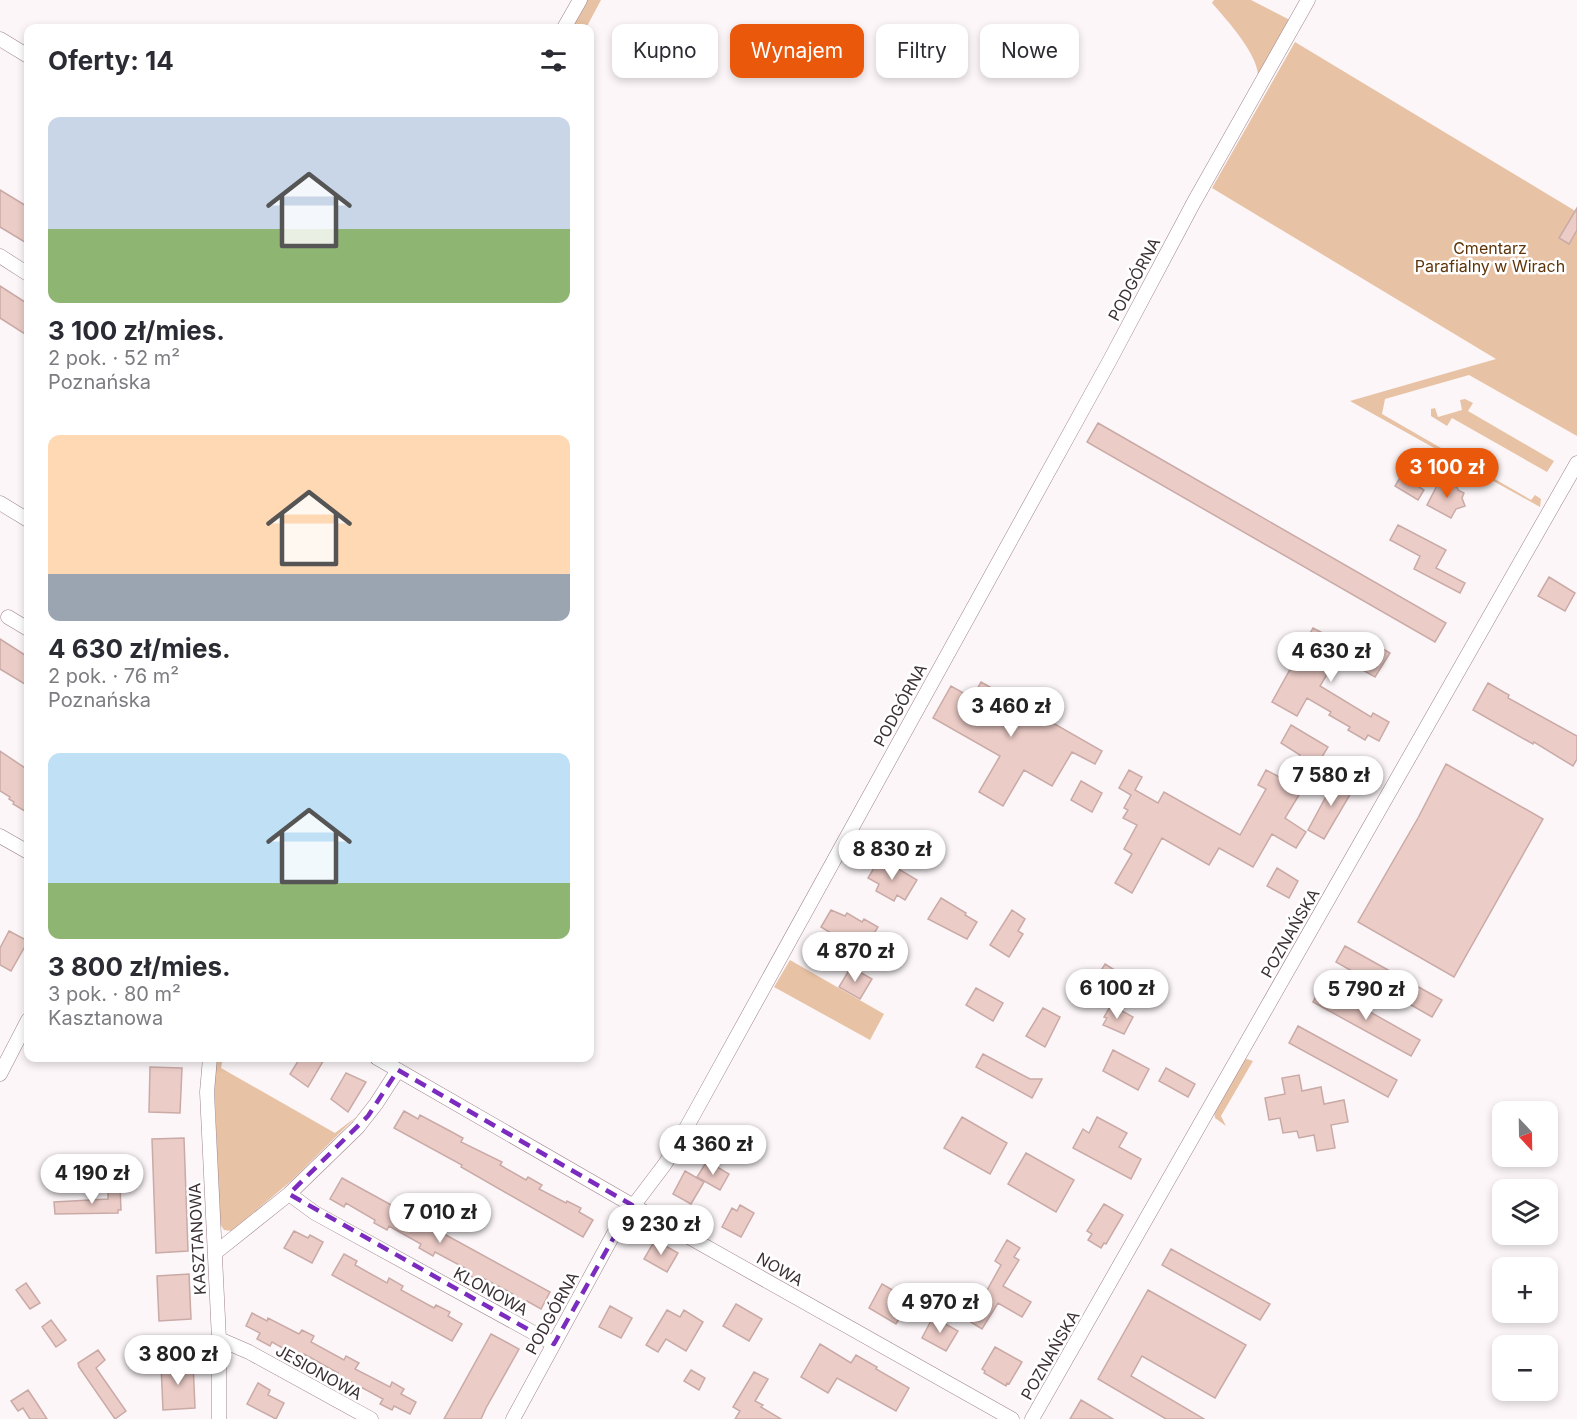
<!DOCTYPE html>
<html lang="pl">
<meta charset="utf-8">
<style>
:root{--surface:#fff;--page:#f2f2f3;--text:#2b2b33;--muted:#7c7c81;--accent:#ea580c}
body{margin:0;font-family:Inter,sans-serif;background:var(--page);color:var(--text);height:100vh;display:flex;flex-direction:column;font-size:22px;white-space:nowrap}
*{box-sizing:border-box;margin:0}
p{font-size:20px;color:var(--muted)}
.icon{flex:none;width:33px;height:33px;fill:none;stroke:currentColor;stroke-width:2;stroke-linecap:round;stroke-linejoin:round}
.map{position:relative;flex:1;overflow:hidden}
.side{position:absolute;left:24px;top:24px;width:570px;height:1038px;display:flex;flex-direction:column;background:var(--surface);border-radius:12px;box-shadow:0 3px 9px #0003}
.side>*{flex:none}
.hud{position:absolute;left:612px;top:24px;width:570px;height:54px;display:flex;gap:12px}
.needle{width:39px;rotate:158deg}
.buttons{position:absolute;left:1492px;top:1101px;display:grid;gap:12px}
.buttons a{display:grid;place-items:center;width:66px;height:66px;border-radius:12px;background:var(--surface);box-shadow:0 3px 9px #0003;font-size:30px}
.price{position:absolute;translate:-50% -51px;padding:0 14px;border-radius:21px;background:#fff;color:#222;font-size:20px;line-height:39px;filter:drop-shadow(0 2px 3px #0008)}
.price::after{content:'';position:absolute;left:50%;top:36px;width:18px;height:14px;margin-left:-9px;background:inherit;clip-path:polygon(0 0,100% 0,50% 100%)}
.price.active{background:var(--accent);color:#fff}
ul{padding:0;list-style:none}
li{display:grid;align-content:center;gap:12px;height:318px;padding:0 24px}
li span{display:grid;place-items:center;height:186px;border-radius:12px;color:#555}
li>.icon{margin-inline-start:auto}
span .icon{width:108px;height:108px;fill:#fffc;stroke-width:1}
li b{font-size:26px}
h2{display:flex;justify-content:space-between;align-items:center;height:72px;padding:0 24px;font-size:26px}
.chip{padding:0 21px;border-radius:12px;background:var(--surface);box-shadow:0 3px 9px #0003;font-size:21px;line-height:54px}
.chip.active{background:var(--accent);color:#fff}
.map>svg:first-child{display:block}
.green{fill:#e8c2a4}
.building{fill:#ecccc7;stroke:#c9aaa6;stroke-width:1.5}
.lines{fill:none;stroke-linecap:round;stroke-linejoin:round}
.minor-casing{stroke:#9e828b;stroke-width:15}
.minor{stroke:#fff;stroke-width:14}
.marked{fill:none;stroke:#7b2cbf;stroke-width:4.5;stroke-dasharray:12 8;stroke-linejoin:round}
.labels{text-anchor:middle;stroke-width:5;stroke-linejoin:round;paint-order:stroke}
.park-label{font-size:16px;fill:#5f3408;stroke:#fff}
.street-label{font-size:16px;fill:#3b3034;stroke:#fff}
</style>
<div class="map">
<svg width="1577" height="1419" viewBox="0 0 1577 1419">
<rect width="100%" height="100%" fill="#fcf6f8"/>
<!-- green -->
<path class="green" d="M 587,0 L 601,0 L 586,28 L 572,28 Z
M 1214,0 L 1251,0 L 1290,20 L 1258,75 C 1257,53 1226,19 1212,3 Z
M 1295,42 L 1577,212 L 1577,436 L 1469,375 L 1385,399 L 1382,414 L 1531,500 L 1535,495 L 1541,499 L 1540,507 L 1350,401 L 1496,359 L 1212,188 Z
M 1465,399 L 1473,403 L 1468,411 L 1554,461 L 1547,472 L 1452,418 L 1447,426 L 1431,416 L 1431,409 L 1435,408 L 1438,417 L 1462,410 L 1460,400 Z
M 790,960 L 884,1014 L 870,1040 L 774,987 Z
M 217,1058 L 223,1058 L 221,1068 L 335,1133 L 356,1117 L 291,1181 L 232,1231 L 224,1230 L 220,1224 L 214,1078 Z
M 1247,1059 L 1253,1061 L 1221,1116 L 1226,1126 L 1215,1118 L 1214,1112 L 1244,1060 Z"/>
<!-- building -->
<path class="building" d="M 0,190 L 28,207 L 28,244 L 0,227 Z
M 1577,208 L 1577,230 L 1569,244 L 1559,238 Z
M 0,286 L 28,304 L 28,336 L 0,318 Z
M 1098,423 L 1446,623 L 1435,642 L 1087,442 Z
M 1401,476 L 1424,490 L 1418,500 L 1395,486 Z
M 1440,480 L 1451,486 L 1456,484 L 1458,490 L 1464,493 L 1462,498 L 1465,506 L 1456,509 L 1451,518 L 1427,505 Z
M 1398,525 L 1446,550 L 1436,568 L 1465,583 L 1460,593 L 1414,569 L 1420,556 L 1390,540 Z
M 1549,577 L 1575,593 L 1565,611 L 1538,596 Z
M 1313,628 L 1364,655 L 1371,642 L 1390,653 L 1375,677 L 1338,656 L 1320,686 L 1371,717 L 1373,713 L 1389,722 L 1379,741 L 1368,735 L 1365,740 L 1348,730 L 1350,727 L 1329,715 L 1331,712 L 1307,698 L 1297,716 L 1272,702 Z
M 0,639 L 28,657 L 28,686 L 0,669 Z
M 981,682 L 1102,751 L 1095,764 L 1072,752 L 1052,786 L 1024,770 L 1003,806 L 979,792 L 1000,756 L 933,718 L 951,686 L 972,698 Z
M 1488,683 L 1509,695 L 1508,698 L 1577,736 L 1577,759 L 1573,766 L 1534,742 L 1533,744 L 1473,710 Z
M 1291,725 L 1328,747 L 1285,818 L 1306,832 L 1296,848 L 1272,834 L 1253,867 L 1219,848 L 1209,865 L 1162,838 L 1132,893 L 1115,883 L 1132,854 L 1124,849 L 1137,825 L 1123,818 L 1128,810 L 1124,808 L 1131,795 L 1119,788 L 1129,770 L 1142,777 L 1135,790 L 1158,803 L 1164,792 L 1240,835 L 1266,789 L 1258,785 L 1266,770 L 1285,780 L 1300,755 L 1281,743 Z
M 0,751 L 28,770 L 28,813 L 13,804 L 14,802 L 9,799 L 10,797 L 0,791 Z
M 1446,764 L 1543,819 L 1454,977 L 1358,922 L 1418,818 Z
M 1337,776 L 1355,786 L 1324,839 L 1308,830 Z
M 1081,781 L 1102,793 L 1092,812 L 1071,800 Z
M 880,858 L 917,880 L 905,900 L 897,895 L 894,901 L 876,891 L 879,884 L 868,878 Z
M 1277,868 L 1298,881 L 1289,898 L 1267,886 Z
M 941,898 L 966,913 L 965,915 L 977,922 L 967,939 L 928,919 Z
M 831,910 L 845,916 L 847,913 L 862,922 L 864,919 L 878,927 L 865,948 L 861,945 L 858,950 L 821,927 Z
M 1012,910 L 1025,919 L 1018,931 L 1023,934 L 1009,957 L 990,945 Z
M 9,931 L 28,941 L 11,971 L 0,965 L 0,948 Z
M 1345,946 L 1442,1000 L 1432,1017 L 1336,962 Z
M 1105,964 L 1124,976 L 1114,992 L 1095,980 Z
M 851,967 L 872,979 L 860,999 L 839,987 Z
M 1322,985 L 1420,1040 L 1411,1056 L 1313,1002 Z
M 976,988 L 1003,1003 L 993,1021 L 966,1005 Z
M 1111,1005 L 1133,1017 L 1124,1034 L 1103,1025 L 1107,1018 L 1104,1017 Z
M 1043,1008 L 1060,1017 L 1045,1047 L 1026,1036 Z
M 1298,1026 L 1397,1080 L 1388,1097 L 1289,1043 Z
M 1113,1050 L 1149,1069 L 1138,1090 L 1103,1071 Z
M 983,1054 L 1030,1079 L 1042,1079 L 1032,1098 L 976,1067 Z
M 300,1058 L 325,1058 L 308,1087 L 290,1074 Z
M 150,1067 L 182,1068 L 180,1113 L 149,1112 Z
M 1166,1068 L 1195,1084 L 1188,1097 L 1159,1081 Z
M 346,1073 L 366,1082 L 348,1112 L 331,1099 Z
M 1299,1075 L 1302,1091 L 1321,1087 L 1324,1104 L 1344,1100 L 1348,1122 L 1331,1125 L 1335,1148 L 1317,1151 L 1314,1135 L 1299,1138 L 1297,1131 L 1283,1133 L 1280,1118 L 1269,1120 L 1265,1098 L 1285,1094 L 1282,1078 Z
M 404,1111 L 418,1119 L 420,1115 L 450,1131 L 463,1138 L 461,1142 L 502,1162 L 500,1165 L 526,1180 L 528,1177 L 542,1185 L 539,1189 L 566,1203 L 567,1201 L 581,1208 L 579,1212 L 593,1220 L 583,1237 L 461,1167 L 462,1165 L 394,1128 Z
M 962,1117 L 1007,1143 L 990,1174 L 944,1148 Z
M 1097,1117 L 1127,1133 L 1119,1147 L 1141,1159 L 1131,1179 L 1073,1148 L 1083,1129 L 1089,1133 Z
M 184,1138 L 188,1251 L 156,1253 L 152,1139 Z
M 1026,1153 L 1074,1180 L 1056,1212 L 1008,1184 Z
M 707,1161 L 729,1174 L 720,1190 L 697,1177 Z
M 685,1171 L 704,1182 L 691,1204 L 673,1194 Z
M 342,1178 L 550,1292 L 541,1309 L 527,1301 L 524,1305 L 511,1298 L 513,1294 L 481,1277 L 478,1280 L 465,1273 L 467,1269 L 435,1252 L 433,1256 L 419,1248 L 421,1244 L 389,1226 L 387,1230 L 374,1223 L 375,1220 L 346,1203 L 344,1207 L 330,1199 Z
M 108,1187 L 120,1187 L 121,1210 L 118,1210 L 118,1213 L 55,1214 L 54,1202 L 108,1199 Z
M 1104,1204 L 1123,1215 L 1106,1244 L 1104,1243 L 1101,1248 L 1088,1240 L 1092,1234 L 1087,1231 Z
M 740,1205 L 754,1213 L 741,1237 L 722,1227 L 732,1208 L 737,1211 Z
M 294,1231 L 308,1238 L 310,1235 L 323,1242 L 312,1263 L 284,1248 Z
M 655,1240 L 678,1253 L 667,1272 L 644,1259 Z
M 1007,1240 L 1020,1248 L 1014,1257 L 1019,1260 L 1003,1286 L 1031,1302 L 1022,1317 L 998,1303 L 982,1329 L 956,1313 L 967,1293 L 981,1301 L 1001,1265 L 995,1261 Z
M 1171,1249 L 1270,1304 L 1260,1320 L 1162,1265 Z
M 344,1254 L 357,1261 L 355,1265 L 387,1283 L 389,1278 L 403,1286 L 401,1290 L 434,1308 L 436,1305 L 450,1312 L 448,1316 L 462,1324 L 452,1341 L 332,1275 Z
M 189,1274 L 191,1319 L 159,1321 L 157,1276 Z
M 26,1283 L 40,1303 L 30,1309 L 16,1290 Z
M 882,1284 L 910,1300 L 896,1324 L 869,1308 Z
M 1148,1290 L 1246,1345 L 1215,1398 L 1142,1356 L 1131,1376 L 1204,1419 L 1166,1419 L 1098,1379 Z
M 736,1304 L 762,1319 L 749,1341 L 723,1326 Z
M 610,1306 L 632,1318 L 621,1338 L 599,1327 Z
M 667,1310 L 680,1317 L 684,1310 L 703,1322 L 686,1351 L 666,1339 L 658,1352 L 646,1345 Z
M 252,1313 L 267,1321 L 268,1318 L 299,1334 L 302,1330 L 314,1336 L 311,1342 L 344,1360 L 346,1356 L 359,1363 L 355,1369 L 390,1387 L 392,1382 L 404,1389 L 401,1394 L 416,1402 L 410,1414 L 394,1406 L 392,1410 L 380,1404 L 383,1399 L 348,1380 L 346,1385 L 334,1378 L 338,1373 L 304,1354 L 301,1358 L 272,1342 L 270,1346 L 257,1339 L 260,1333 L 246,1326 Z
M 933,1317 L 958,1331 L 946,1351 L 922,1338 Z
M 51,1320 L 66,1340 L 56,1347 L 42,1327 Z
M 491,1334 L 519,1349 L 486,1408 L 481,1419 L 444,1419 Z
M 820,1344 L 851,1363 L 856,1355 L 877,1367 L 876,1369 L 909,1388 L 896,1411 L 837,1378 L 828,1393 L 801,1377 Z
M 995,1347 L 1022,1362 L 1009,1384 L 1007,1383 L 1006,1386 L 984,1373 L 985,1371 L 982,1369 Z
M 98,1350 L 105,1360 L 96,1368 L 126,1411 L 115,1419 L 79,1367 L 78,1363 Z
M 193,1363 L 195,1408 L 163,1410 L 161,1365 Z
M 691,1370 L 705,1378 L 699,1390 L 684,1381 Z
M 754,1372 L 768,1379 L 755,1401 L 763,1405 L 761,1407 L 781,1419 L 735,1419 L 740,1411 L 733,1407 Z
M 258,1383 L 270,1390 L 268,1395 L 284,1403 L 276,1419 L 247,1404 Z
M 28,1390 L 38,1405 L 47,1419 L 30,1419 L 23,1408 L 18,1411 L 11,1401 Z
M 1081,1400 L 1113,1419 L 1070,1419 Z"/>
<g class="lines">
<defs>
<path id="minor" d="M 564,28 L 580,0
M 0,39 L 28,56
M 0,256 L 28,274
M 0,503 L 28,520
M 8,617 L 28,629
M 0,836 L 28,852
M 210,1058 L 207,1092 L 219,1339 L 219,1419
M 377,1058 L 632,1205 L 1012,1419
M 0,1074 L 28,1020
M 289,1194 L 315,1213 L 554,1344
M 215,1253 L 289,1194 L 358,1127 L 376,1104 L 398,1070
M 219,1339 L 249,1352 L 371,1419
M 513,1419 L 618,1226 L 665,1164 L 684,1132 L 1110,360 L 1194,202 L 1308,0
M 1032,1419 L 1577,463"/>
</defs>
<!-- minor casing -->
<use href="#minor" class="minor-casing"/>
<!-- minor -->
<use href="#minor" class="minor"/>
</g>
<!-- marked area -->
<path class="marked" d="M 398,1070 L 632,1205 L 554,1344 L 289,1194 L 368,1116 Z"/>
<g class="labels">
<!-- park labels -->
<g class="park-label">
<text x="1490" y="254">Cmentarz<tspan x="1490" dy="18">Parafialny w Wirach</tspan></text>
</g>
<!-- street labels -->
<g class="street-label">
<text transform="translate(1134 279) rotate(-62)" y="6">PODGÓRNA</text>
<text transform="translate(900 705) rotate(-61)" y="6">PODGÓRNA</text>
<text transform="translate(1290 933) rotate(-60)" y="6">POZNAŃSKA</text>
<text transform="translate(197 1239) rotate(-93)" y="6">KASZTANOWA</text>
<text transform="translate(780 1269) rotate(30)" y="6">NOWA</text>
<text transform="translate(491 1291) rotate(29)" y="6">KLONOWA</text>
<text transform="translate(552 1313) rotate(-61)" y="6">PODGÓRNA</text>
<text transform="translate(1050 1355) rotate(-60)" y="6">POZNAŃSKA</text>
<text transform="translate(319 1372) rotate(29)" y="6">JESIONOWA</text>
</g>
</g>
</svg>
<div class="buttons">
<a><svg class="needle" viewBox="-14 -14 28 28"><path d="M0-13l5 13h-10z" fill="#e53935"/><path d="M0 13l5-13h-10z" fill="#7c7c81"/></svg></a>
<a><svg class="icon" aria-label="layers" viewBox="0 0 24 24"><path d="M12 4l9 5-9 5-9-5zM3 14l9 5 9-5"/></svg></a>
<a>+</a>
<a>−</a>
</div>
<b class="price active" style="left:1447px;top:499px">3 100 zł</b>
<b class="price" style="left:1331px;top:683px">4 630 zł</b>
<b class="price" style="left:1011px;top:738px">3 460 zł</b>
<b class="price" style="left:1331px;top:807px">7 580 zł</b>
<b class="price" style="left:892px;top:881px">8 830 zł</b>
<b class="price" style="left:855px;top:983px">4 870 zł</b>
<b class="price" style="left:1117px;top:1020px">6 100 zł</b>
<b class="price" style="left:1366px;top:1021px">5 790 zł</b>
<b class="price" style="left:713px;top:1176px">4 360 zł</b>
<b class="price" style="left:92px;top:1205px">4 190 zł</b>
<b class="price" style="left:440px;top:1244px">7 010 zł</b>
<b class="price" style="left:661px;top:1256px">9 230 zł</b>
<b class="price" style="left:940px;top:1334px">4 970 zł</b>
<b class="price" style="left:178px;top:1386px">3 800 zł</b>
<div class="hud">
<a class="chip">Kupno</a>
<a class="chip active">Wynajem</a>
<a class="chip">Filtry</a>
<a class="chip">Nowe</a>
</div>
<section class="side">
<h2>Oferty: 14<svg class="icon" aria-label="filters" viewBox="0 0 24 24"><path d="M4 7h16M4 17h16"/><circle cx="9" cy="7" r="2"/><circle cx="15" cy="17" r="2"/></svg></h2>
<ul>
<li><span style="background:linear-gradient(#c9d6e8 60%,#8fb573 0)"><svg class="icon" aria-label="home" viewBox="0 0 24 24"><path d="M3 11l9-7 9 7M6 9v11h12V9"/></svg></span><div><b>3 100 zł/mies.</b><p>2 pok. · 52 m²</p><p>Poznańska</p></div></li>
<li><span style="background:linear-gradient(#ffd9b3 75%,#9aa5b1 0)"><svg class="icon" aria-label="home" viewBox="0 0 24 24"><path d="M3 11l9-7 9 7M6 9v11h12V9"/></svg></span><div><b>4 630 zł/mies.</b><p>2 pok. · 76 m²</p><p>Poznańska</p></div></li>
<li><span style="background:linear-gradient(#bfe0f5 70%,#8fb573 0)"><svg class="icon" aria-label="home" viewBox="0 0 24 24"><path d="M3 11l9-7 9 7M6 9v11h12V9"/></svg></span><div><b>3 800 zł/mies.</b><p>3 pok. · 80 m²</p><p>Kasztanowa</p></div></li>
</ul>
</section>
</div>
